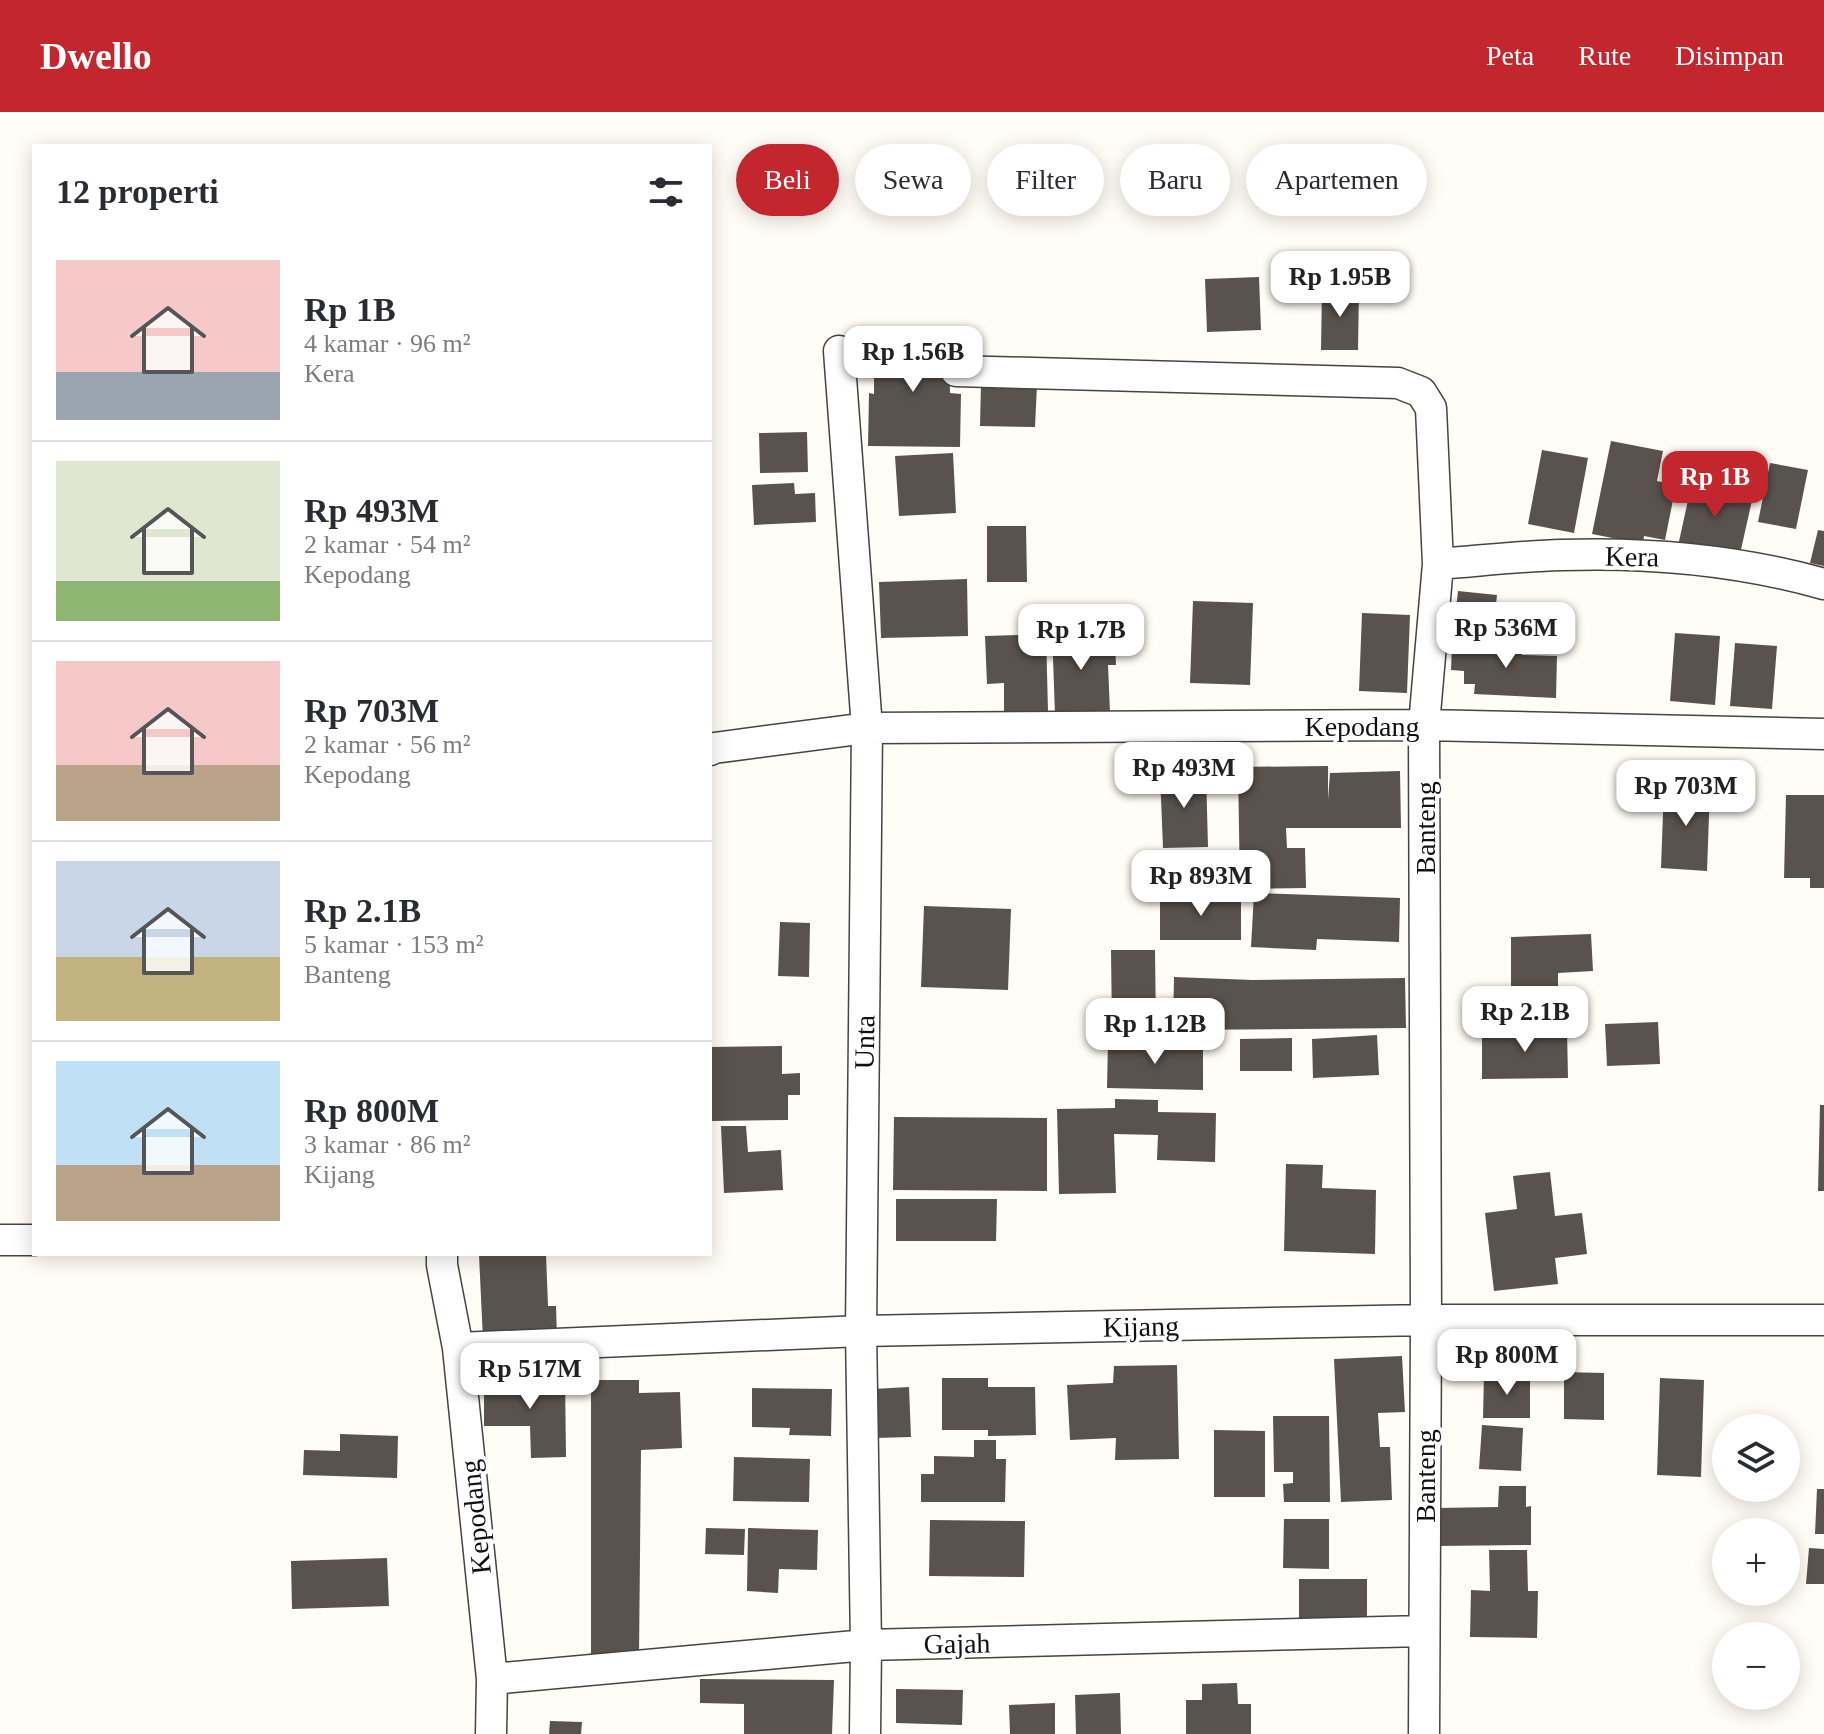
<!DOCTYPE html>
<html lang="id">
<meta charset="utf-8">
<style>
:root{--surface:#fff;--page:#f2f2f3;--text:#2b2b33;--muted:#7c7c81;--line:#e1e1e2;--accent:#c4262e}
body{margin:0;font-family:Georgia,serif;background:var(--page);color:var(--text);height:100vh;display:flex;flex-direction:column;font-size:30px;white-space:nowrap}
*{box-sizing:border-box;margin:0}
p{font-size:26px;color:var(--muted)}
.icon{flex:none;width:44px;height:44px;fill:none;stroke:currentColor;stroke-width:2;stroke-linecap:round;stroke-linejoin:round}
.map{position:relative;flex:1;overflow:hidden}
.side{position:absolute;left:32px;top:32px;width:680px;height:1112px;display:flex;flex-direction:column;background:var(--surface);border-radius:0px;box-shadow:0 4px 20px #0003}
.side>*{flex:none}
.guide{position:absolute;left:736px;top:32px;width:760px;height:72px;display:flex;gap:16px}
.buttons{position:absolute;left:1712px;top:1302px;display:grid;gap:16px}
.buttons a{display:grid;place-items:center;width:88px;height:88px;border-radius:50%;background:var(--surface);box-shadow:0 4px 20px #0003;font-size:40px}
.price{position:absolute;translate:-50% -68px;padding:0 18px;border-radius:16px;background:#fff;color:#222;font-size:26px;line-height:52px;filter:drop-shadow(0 2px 4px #0008)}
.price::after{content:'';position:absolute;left:50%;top:48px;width:24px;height:18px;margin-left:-12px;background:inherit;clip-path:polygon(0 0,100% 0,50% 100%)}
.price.selected{background:var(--accent);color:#fff}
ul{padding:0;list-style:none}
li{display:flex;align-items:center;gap:24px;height:200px;padding:0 24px}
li+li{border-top:2px solid var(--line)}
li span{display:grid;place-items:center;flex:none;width:224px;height:160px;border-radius:0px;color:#555}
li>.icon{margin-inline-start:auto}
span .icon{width:96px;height:96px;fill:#fffc;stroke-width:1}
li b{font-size:34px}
h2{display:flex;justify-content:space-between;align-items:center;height:96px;padding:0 24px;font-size:34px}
.chip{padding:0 28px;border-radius:36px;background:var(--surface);box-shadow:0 4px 20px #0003;font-size:28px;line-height:72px}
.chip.selected{background:var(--accent);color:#fff}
header{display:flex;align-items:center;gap:48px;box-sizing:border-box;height:112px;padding:0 40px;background:var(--accent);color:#fff}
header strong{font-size:38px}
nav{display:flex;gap:44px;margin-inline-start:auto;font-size:28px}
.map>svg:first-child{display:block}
.building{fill:#5a524d}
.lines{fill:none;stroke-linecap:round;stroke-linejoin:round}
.street-casing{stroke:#444;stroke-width:33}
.street{stroke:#fff;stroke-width:30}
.labels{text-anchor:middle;stroke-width:8;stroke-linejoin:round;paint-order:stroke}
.street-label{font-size:28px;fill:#111;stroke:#fff}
</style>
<header>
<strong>Dwello</strong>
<nav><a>Peta</a><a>Rute</a><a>Disimpan</a></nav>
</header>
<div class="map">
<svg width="1824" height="1622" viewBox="0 0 1824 1622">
<rect width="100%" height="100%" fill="#fffdf5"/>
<!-- building -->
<path class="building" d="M 1259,165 L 1261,218 L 1207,220 L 1205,167 Z
M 1322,175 L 1359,177 L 1358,238 L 1321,238 Z
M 949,223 L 950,281 L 961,282 L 960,335 L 868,334 L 869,281 L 874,282 L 874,224 Z
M 981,271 L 1037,273 L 1035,315 L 980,314 Z
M 807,320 L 808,360 L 760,361 L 759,321 Z
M 1611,329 L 1663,339 L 1657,369 L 1676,373 L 1665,428 L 1644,424 L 1643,432 L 1592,422 Z
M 1542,338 L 1588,346 L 1574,421 L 1528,412 Z
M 953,341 L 956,401 L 899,404 L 895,344 Z
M 1770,351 L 1808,358 L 1796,417 L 1758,410 Z
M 1692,370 L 1753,384 L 1740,442 L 1678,434 Z
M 794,371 L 795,382 L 815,381 L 816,410 L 754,413 L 752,373 Z
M 987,414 L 1026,414 L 1027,470 L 987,470 Z
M 1818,418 L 1824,419 L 1824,454 L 1810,451 Z
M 967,467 L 968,524 L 881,526 L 879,470 Z
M 1458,479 L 1497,483 L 1493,520 L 1454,516 Z
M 1193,489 L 1253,491 L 1250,573 L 1190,571 Z
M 1362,501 L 1410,503 L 1407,581 L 1359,579 Z
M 1091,515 L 1092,531 L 1115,530 L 1116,553 L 1108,553 L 1110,600 L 1055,603 L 1052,517 Z
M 1675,521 L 1720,524 L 1715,593 L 1670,589 Z
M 1046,522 L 1048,599 L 1004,600 L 1004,571 L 987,572 L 985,524 Z
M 1475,528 L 1523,530 L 1522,543 L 1557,544 L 1556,586 L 1474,582 L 1475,572 L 1464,572 L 1464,559 L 1451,558 L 1452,533 L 1475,534 Z
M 1735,531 L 1777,534 L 1772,597 L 1730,594 Z
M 1328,654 L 1328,688 L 1330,661 L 1400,659 L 1401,716 L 1286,716 L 1287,736 L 1305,736 L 1306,776 L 1240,777 L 1238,655 Z
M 1206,660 L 1208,735 L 1163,736 L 1160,662 Z
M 1664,674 L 1710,676 L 1707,759 L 1661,756 Z
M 1786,683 L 1824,683 L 1824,776 L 1810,776 L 1810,766 L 1784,766 Z
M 1254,781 L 1400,786 L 1399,830 L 1317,827 L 1316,838 L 1251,835 Z
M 1241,784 L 1241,828 L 1160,828 L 1160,785 Z
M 924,794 L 1011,797 L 1008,878 L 921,875 Z
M 780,810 L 810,811 L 809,865 L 778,864 Z
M 1591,822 L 1593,859 L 1558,861 L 1558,888 L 1511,888 L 1511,825 Z
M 1111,838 L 1155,838 L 1156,917 L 1112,917 Z
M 1174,865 L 1253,868 L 1405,866 L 1406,916 L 1173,918 Z
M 1658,910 L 1660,952 L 1607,954 L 1605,912 Z
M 1567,917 L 1568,966 L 1482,967 L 1482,919 Z
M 1377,923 L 1379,963 L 1313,966 L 1312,927 Z
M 1292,926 L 1292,959 L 1240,959 L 1240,927 Z
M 1108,929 L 1203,931 L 1203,978 L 1107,976 Z
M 782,934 L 782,962 L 800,961 L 800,983 L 788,983 L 788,1008 L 710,1009 L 710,935 Z
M 1115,987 L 1158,988 L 1158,1000 L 1216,1001 L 1215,1050 L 1157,1048 L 1158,1023 L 1114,1022 L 1116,1081 L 1059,1082 L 1057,997 L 1115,996 Z
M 1820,993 L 1824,993 L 1824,1079 L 1818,1079 Z
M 894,1005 L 1047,1006 L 1047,1079 L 893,1078 Z
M 721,1014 L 746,1014 L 748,1040 L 781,1038 L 783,1078 L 724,1081 Z
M 1286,1052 L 1323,1053 L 1322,1076 L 1376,1078 L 1375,1142 L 1284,1139 Z
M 1550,1060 L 1555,1104 L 1582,1101 L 1587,1142 L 1555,1146 L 1558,1172 L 1494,1179 L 1485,1101 L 1517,1097 L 1513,1064 Z
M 896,1087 L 997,1087 L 996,1129 L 896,1129 Z
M 546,1142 L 548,1194 L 556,1194 L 557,1225 L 483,1228 L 479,1143 Z
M 1402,1244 L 1405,1300 L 1378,1301 L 1380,1335 L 1390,1335 L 1392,1388 L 1341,1390 L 1334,1247 Z
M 1177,1253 L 1179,1347 L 1115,1348 L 1116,1326 L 1070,1328 L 1067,1273 L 1113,1271 L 1114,1254 Z
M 1564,1260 L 1604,1261 L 1604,1308 L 1564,1307 Z
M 1484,1263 L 1530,1263 L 1530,1306 L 1483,1306 Z
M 565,1266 L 566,1345 L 531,1346 L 530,1314 L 484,1314 L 484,1267 Z
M 942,1266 L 988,1266 L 988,1275 L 1035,1275 L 1036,1323 L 988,1324 L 988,1318 L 942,1318 Z
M 1660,1266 L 1704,1268 L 1701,1365 L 1657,1363 Z
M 591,1268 L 639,1268 L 639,1281 L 680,1280 L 682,1336 L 641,1338 L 639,1544 L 591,1544 Z
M 909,1275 L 911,1325 L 875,1326 L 873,1277 Z
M 752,1276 L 832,1277 L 831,1324 L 789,1323 L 790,1316 L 752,1315 Z
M 1273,1304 L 1329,1304 L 1330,1390 L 1284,1390 L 1283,1372 L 1293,1371 L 1293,1360 L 1274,1360 Z
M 1482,1313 L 1523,1316 L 1521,1359 L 1479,1357 Z
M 1214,1318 L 1265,1319 L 1265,1385 L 1214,1385 Z
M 340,1322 L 398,1324 L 397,1366 L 303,1363 L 304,1338 L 340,1339 Z
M 974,1328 L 996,1328 L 996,1347 L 1006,1347 L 1005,1390 L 921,1390 L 921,1362 L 934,1362 L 934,1344 L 974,1345 Z
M 734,1345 L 810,1347 L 809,1390 L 733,1389 Z
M 1499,1374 L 1526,1374 L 1526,1395 L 1531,1394 L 1531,1433 L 1436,1434 L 1436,1396 L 1498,1395 Z
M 1817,1377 L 1824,1377 L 1824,1422 L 1815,1422 Z
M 1284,1407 L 1329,1407 L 1329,1457 L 1283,1456 Z
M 930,1408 L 1025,1409 L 1024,1465 L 929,1464 Z
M 706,1416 L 745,1417 L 744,1443 L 705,1442 Z
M 748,1416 L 818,1418 L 817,1458 L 779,1457 L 778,1481 L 747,1479 Z
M 1809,1436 L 1824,1437 L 1824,1472 L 1806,1472 Z
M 1489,1438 L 1527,1438 L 1528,1479 L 1538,1479 L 1537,1526 L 1470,1525 L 1471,1478 L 1490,1479 Z
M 387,1446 L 389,1494 L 292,1497 L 291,1449 Z
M 1299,1467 L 1367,1467 L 1367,1510 L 1299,1511 Z
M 700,1567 L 834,1568 L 832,1622 L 744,1622 L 744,1592 L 700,1591 Z
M 1237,1571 L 1238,1592 L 1251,1592 L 1251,1622 L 1186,1622 L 1186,1588 L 1202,1588 L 1202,1572 Z
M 896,1577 L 963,1578 L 962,1613 L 896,1611 Z
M 1120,1581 L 1121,1622 L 1076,1622 L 1075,1583 Z
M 1055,1591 L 1055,1622 L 1010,1622 L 1009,1593 Z
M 550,1609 L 582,1610 L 581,1622 L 549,1622 Z"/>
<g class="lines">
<defs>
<path id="street" d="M 839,239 L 867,616 L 861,1219 L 866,1533 L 865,1622
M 956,259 L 1398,271 L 1421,280 L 1431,296 L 1438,452 L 1424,613 L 1426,1208 L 1424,1622
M 1438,452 C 1479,449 1520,444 1561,443 C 1649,440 1739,448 1824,472
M 710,638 L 714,636 L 867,616 L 1424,613 L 1824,622
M 0,1128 L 34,1128
M 442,1142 L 442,1153 L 458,1236 L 492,1567 L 491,1622
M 458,1236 L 861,1219 L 1426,1208 L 1824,1208
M 492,1567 L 866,1533 L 1424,1519"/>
</defs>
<!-- street casing -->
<use href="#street" class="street-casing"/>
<!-- street -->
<use href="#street" class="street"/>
</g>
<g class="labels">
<!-- street labels -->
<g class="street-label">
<text transform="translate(1632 444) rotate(1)" y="10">Kera</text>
<text x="1362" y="624">Kepodang</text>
<text transform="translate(1425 716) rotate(-90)" y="10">Banteng</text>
<text transform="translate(864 930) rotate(-89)" y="10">Unta</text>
<text transform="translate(1141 1214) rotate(-1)" y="10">Kijang</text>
<text transform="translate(1425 1364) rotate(-90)" y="10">Banteng</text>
<text transform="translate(475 1405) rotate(-96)" y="10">Kepodang</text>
<text transform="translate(957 1531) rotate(-1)" y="10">Gajah</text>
</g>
</g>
</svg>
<div class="buttons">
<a><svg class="icon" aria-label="layers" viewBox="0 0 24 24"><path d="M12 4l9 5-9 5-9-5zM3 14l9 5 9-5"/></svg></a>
<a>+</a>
<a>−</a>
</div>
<b class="price" style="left:1340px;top:207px">Rp 1.95B</b>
<b class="price" style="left:913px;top:282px">Rp 1.56B</b>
<b class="price selected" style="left:1715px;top:407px">Rp 1B</b>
<b class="price" style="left:1506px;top:558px">Rp 536M</b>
<b class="price" style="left:1081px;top:560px">Rp 1.7B</b>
<b class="price" style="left:1184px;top:698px">Rp 493M</b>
<b class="price" style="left:1686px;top:716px">Rp 703M</b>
<b class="price" style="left:1201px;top:806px">Rp 893M</b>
<b class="price" style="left:1525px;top:942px">Rp 2.1B</b>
<b class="price" style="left:1155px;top:954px">Rp 1.12B</b>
<b class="price" style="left:1507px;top:1285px">Rp 800M</b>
<b class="price" style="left:530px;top:1299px">Rp 517M</b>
<div class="guide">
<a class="chip selected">Beli</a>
<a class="chip">Sewa</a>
<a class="chip">Filter</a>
<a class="chip">Baru</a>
<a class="chip">Apartemen</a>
</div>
<section class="side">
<h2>12 properti<svg class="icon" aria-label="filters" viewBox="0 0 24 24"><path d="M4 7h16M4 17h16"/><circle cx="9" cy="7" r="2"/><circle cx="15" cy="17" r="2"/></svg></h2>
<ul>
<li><span style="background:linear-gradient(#f6c9c9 70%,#9aa5b1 0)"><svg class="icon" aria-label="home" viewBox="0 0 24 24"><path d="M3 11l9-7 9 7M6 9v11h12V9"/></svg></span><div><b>Rp 1B</b><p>4 kamar · 96 m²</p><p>Kera</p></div></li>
<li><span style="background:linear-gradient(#dfe7d0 75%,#8fb573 0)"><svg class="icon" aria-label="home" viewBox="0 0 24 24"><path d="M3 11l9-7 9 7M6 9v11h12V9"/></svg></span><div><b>Rp 493M</b><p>2 kamar · 54 m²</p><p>Kepodang</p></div></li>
<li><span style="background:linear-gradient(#f6c9c9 65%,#b9a48a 0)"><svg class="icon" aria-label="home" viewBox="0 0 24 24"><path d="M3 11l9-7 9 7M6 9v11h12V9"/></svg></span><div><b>Rp 703M</b><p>2 kamar · 56 m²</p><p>Kepodang</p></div></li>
<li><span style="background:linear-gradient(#c9d6e8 60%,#c2b280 0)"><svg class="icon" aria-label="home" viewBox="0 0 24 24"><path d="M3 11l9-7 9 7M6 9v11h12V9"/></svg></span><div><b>Rp 2.1B</b><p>5 kamar · 153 m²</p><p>Banteng</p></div></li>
<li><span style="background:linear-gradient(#bfe0f5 65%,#b9a48a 0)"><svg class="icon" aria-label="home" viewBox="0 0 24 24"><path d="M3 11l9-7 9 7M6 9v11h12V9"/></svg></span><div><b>Rp 800M</b><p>3 kamar · 86 m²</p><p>Kijang</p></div></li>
</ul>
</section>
</div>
